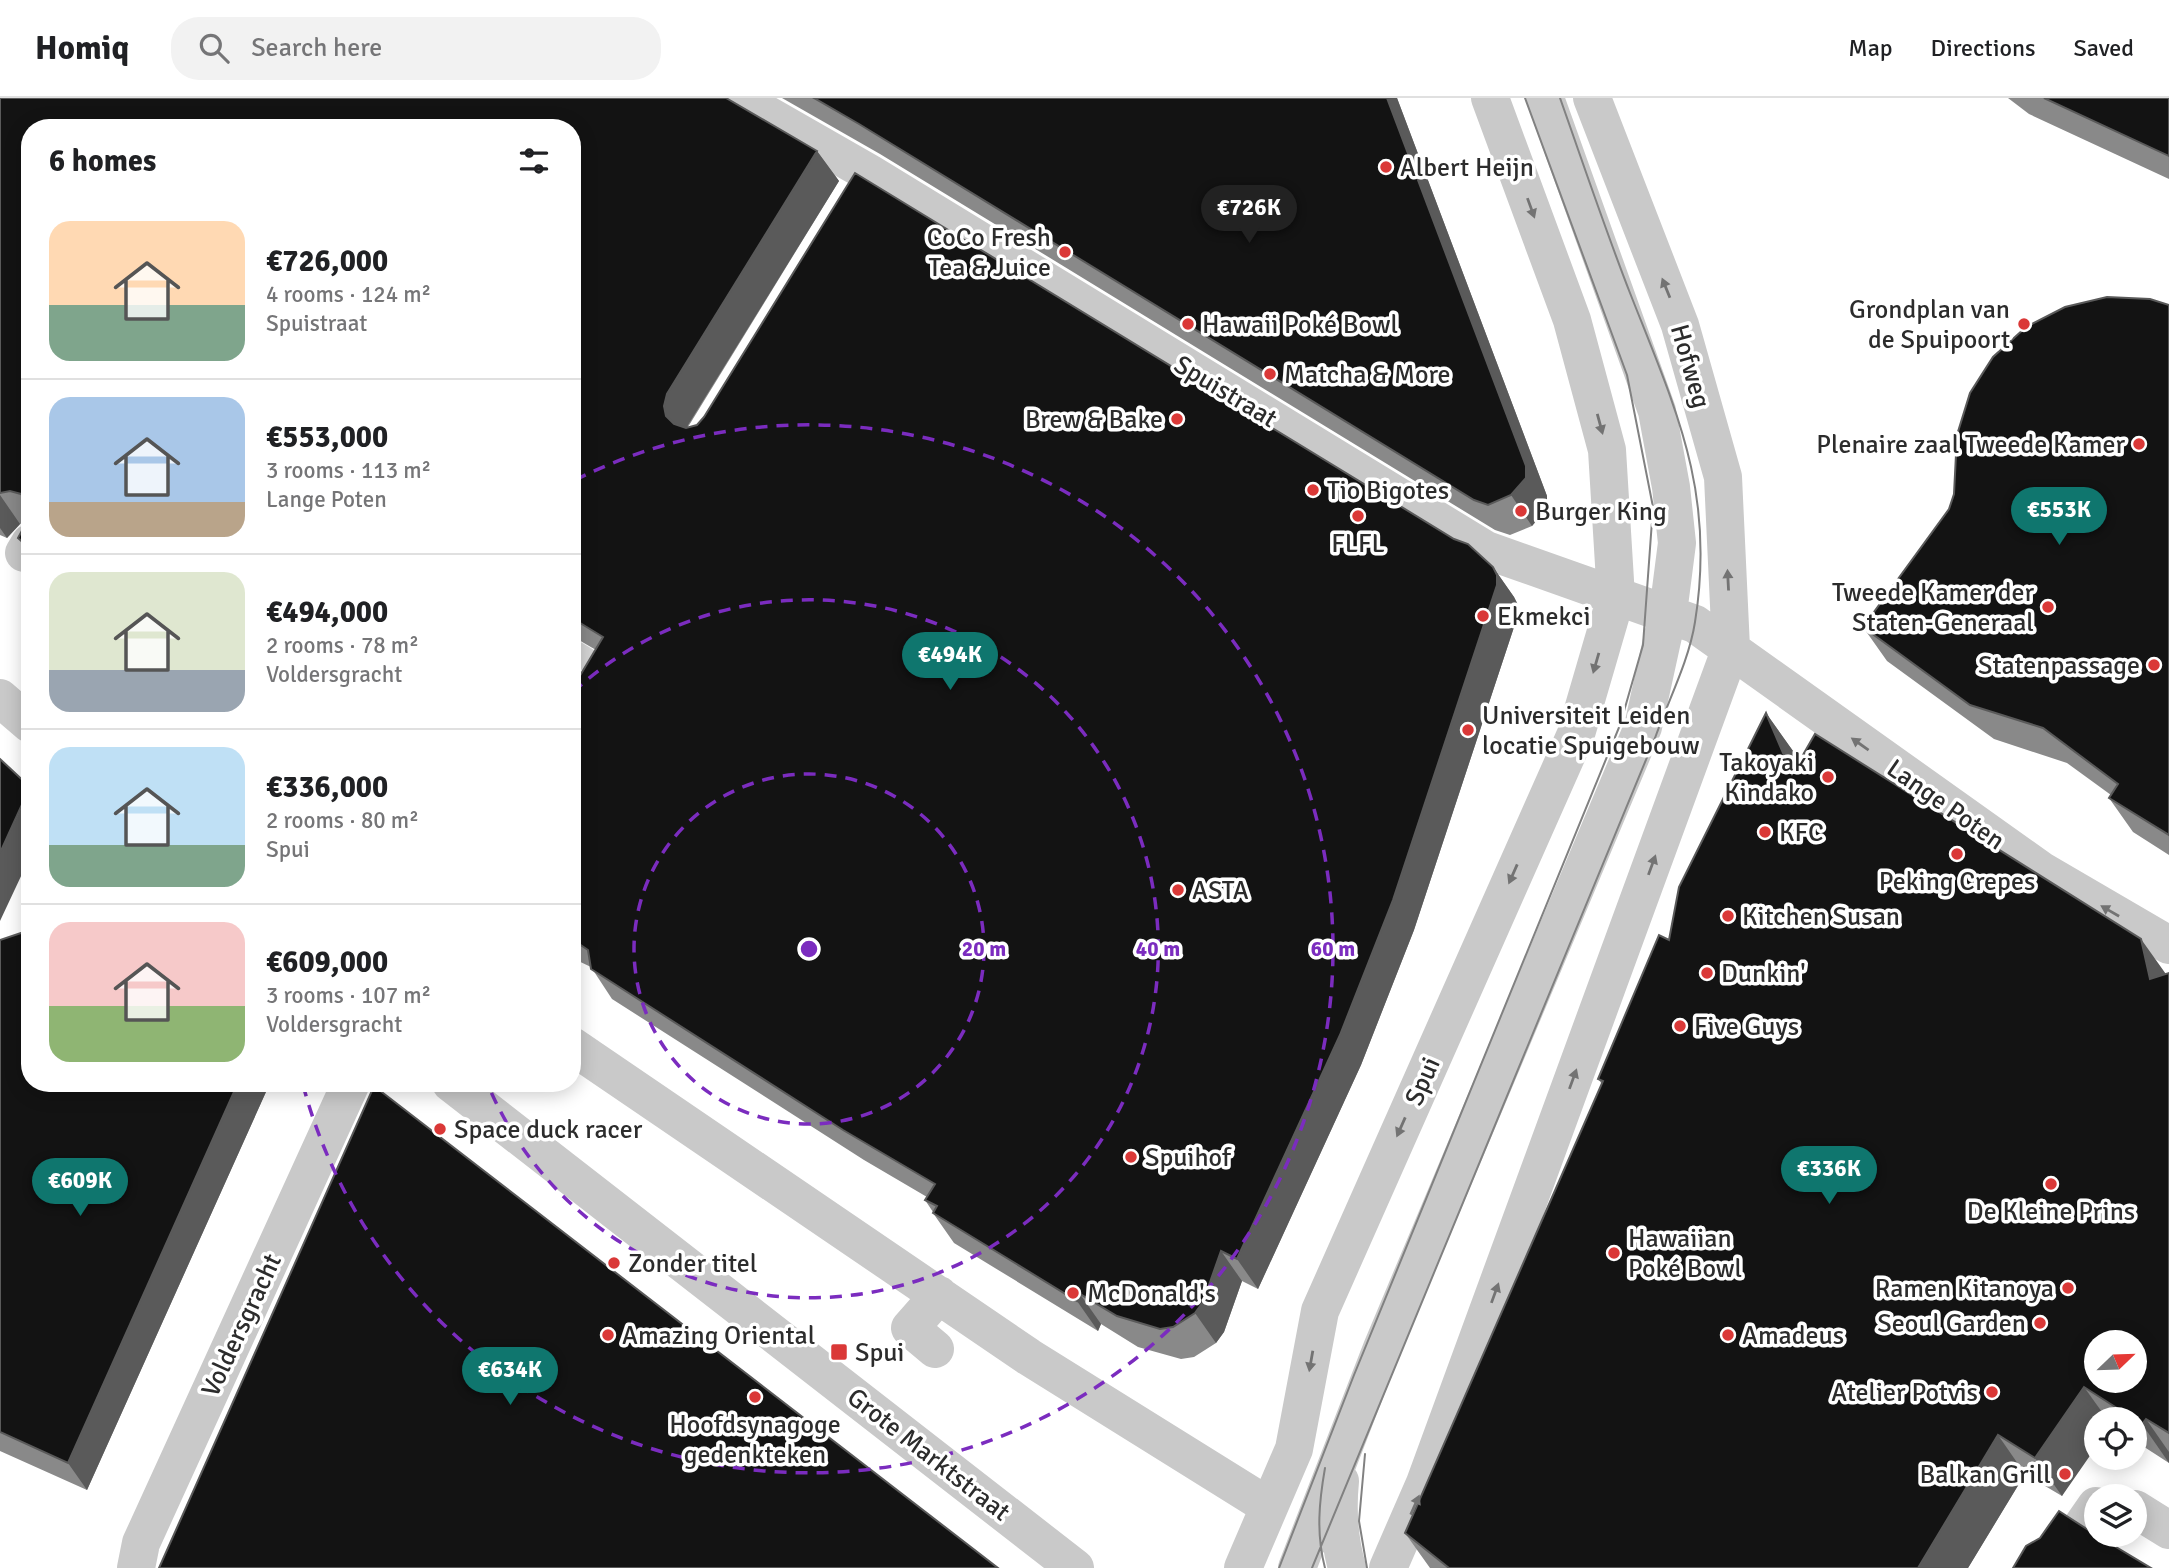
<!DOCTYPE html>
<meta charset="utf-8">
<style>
:root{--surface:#fff;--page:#f2f2f2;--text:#202124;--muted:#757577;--line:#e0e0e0;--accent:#0f766e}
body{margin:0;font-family:Signika,sans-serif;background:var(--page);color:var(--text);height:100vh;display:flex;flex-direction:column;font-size:26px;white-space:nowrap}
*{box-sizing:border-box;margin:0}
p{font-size:23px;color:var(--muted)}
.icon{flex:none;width:38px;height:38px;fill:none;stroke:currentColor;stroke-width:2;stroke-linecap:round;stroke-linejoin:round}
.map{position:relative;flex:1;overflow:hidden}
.details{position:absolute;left:21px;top:21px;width:560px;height:973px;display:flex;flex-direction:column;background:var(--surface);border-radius:28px;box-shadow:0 4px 18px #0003}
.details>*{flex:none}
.needle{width:46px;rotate:67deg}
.tools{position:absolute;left:2084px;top:1232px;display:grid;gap:14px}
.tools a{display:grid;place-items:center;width:63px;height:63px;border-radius:50%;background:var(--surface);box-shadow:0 4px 18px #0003;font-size:35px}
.price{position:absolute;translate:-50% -60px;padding:0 16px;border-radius:24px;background:var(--accent);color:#fff;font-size:23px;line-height:46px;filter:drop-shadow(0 2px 4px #0008)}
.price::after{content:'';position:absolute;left:50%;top:42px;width:21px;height:16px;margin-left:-10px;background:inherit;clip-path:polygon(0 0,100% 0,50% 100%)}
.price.active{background:#222;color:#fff}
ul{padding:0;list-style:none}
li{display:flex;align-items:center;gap:21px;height:175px;padding:0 28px}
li+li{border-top:2px solid var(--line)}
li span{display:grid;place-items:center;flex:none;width:196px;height:140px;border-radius:21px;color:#555}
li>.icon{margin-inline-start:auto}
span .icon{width:84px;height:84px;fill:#fffc;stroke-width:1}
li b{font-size:30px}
h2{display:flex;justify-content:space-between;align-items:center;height:84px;padding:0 28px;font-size:30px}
header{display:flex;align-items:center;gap:42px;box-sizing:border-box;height:98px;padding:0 35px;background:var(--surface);border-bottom:2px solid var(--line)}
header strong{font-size:33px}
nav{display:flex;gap:38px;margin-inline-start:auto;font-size:24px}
.search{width:490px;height:63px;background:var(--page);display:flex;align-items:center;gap:18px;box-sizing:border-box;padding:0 24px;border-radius:28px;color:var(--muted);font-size:26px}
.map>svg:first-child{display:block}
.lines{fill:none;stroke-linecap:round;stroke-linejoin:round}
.minor-tunnel{stroke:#d5d5d5;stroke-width:38;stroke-dasharray:38 19;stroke-linecap:butt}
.minor{stroke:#c9c9c9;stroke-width:38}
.tram{stroke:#818181;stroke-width:2}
.wall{fill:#898989}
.shaded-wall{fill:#5a5a5a}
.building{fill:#131313;stroke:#5a5a5a;stroke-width:2;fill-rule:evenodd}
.oneway{fill:#737373}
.ring{fill:none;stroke:#7b2cbf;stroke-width:3.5;stroke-dasharray:12 9}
.poi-dot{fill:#da3837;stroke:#fff;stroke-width:2.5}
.labels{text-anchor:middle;stroke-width:7;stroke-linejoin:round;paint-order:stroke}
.poi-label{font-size:26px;fill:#2c2c2c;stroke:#fff;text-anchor:start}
.street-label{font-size:26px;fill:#2c2c2c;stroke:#fff}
.centre{fill:#7b2cbf;stroke:#fff;stroke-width:3.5}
.ring-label{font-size:21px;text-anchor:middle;font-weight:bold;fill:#7b2cbf;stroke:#fff;stroke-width:7;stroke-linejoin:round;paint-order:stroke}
</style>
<header>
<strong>Homiq</strong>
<div class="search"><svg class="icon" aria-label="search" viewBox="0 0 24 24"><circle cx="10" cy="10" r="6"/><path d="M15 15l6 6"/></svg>Search here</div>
<nav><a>Map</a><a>Directions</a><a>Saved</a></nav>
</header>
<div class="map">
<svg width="2169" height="1470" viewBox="0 0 2169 1470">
<rect width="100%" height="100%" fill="#fff"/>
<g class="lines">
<!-- minor-tunnel -->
<path class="minor-tunnel" d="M 572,566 L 584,546"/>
<!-- minor -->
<path class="minor" d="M 738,0 L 869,75 L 1486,452 L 1695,526 L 2042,773 L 2169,847
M 24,455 L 30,445
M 0,600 L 30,626
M 572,948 L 1029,1259 L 1268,1408
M 451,985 L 1075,1470
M 935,1251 L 910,1230 L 939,1197
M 1340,1383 C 1337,1413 1339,1441 1347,1470
M 2135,1411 L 2169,1432
M 136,1470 L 141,1445 L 351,985
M 1243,1470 L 1294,1351 L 1320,1213 L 1576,636 L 1616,499 L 1607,352 L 1572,222 L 1490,0
M 1297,1470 L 1382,1250 L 1643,629 L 1668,515 L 1677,445 L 1671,389 L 1657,313 L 1545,0
M 1388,1470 L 1425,1385 L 1731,550 L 1723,379 L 1680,227 L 1592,0
M 2053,1470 L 2096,1408"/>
<!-- tram -->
<path class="tram" d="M 1365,1356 L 1359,1423 L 1367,1470
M 1325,1370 C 1319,1404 1316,1436 1325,1470
M 1279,1470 L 1354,1277 L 1620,627 L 1643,547 L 1653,409 L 1627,277 L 1525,0
M 1312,1470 L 1655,640 C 1668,603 1689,563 1695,524 C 1716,394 1676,312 1630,195 C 1605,131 1583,65 1560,0"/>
</g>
<!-- wall -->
<path class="wall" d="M 0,0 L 726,0 L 817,53 L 839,83 L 688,329 L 697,327 L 704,319 L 855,75 L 1454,441 L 1468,446 L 1493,469 L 1514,499 L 1518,507 L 1518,517 L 1414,832 L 1361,967 L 1258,1191 L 1242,1183 L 1224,1234 L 1216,1245 L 1194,1259 L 1181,1261 L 1138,1249 L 1101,1226 L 1098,1233 L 954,1145 L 933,1115 L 933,1114 L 925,1102 L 927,1099 L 864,1062 L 612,901 L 591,869 L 572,860 L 572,591 L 596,552 L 572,538 L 572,30 L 30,30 L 30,457 L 18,440 L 26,424 L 20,426 L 7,440 L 0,437 Z
M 782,0 L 1397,0 L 1547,398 L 1547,410 L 1532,428 L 1510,437 L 1495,432 L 880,56 Z
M 2008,0 L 2169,0 L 2169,81 L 2029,16 Z
M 2169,207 L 2169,757 L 2133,734 L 2109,700 L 2111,697 L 2067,665 L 1994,641 L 1887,563 L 1863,529 Z
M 1766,615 L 1793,653 L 1798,665 L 2165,876 L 2169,875 L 2169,1365 L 2135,1343 L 2135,1321 L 2096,1321 L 2062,1398 L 2025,1376 L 1968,1470 L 1430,1470 L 1405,1435 L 1602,986 L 1598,981 L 1669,842 Z
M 0,842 L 30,985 L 270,985 L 87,1392 L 0,1353 Z"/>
<!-- shaded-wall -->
<path class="shaded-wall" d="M 1387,0 L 1397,0 L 1547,398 L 1547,410 L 1532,428 L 1511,397 Z
M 817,53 L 839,83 L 688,327 L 685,338 L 666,318 L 664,308 L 667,296 Z
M 0,397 L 20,426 L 7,440 L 0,430 Z
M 1493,469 L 1514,499 L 1518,507 L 1518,517 L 1414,832 L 1361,967 L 1258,1191 L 1237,1161 Z
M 1766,615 L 1793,653 L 1819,715 L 1792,676 Z
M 30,691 L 30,759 L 0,823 L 0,755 Z
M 2141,841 L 2168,879 L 2150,881 Z
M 238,985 L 270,985 L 87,1392 L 68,1365 Z
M 1221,1153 L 1242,1183 L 1224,1234 L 1216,1245 L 1195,1215 Z
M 1080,1196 L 1101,1226 L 1098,1233 L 1077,1203 Z
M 2084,1289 L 2107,1321 L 2096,1321 L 2096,1349 L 2062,1398 L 2035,1360 Z
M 2146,1321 L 2169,1354 L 2169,1365 L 2142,1326 Z
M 1998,1337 L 2025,1376 L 1968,1470 L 1918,1470 Z"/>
<!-- building -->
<path class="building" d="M 0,0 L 726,0 L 817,53 L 667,296 L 664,308 L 666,318 L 674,326 L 686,330 L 697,327 L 704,319 L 855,75 L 1454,441 L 1468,446 L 1493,469 L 1497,477 L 1497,487 L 1393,802 L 1340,937 L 1237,1161 L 1221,1153 L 1203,1204 L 1195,1215 L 1173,1229 L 1160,1231 L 1117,1218 L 1080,1196 L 1077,1203 L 933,1115 L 937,1108 L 925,1102 L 935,1086 L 843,1032 L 591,871 L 588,852 L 572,841 L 572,591 L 603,539 L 572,520 L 572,30 L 30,30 L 30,412 L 28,405 L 21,396 L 10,393 L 0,395 Z
M 814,0 L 1387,0 L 1526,368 L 1526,380 L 1511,397 L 1488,407 L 1474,402 L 859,26 Z
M 2044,0 L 2169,0 L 2169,58 Z
M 2107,199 L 2150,201 L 2169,207 L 2169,737 L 2109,700 L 2118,686 L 2043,630 L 1970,607 L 1863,529 L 1949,411 L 1954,396 L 1957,337 L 1970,295 L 1993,259 L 2026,229 L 2065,209 Z
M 30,418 L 30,450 L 18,440 Z
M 1766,615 L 1792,676 L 1815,636 L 2141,841 L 2150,881 L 2169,875 L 2169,1335 L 2146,1321 L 2142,1326 L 2084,1289 L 2035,1360 L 1998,1337 L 1918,1470 L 1449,1470 L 1405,1435 L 1603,983 L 1598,981 L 1659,837 L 1669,842 L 1679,789 ZM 2096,1244 L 2135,1244 L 2135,1283 L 2096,1283 Z
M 0,661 L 30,689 L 0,755 Z
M 30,832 L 30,985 L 238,985 L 68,1365 L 0,1334 L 0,842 Z
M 374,988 L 998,1470 L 159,1470 Z
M 2059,1413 L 2096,1437 L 2151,1470 L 2013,1470 L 2026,1448 L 2040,1440 Z"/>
<!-- one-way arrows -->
<defs><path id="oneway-solid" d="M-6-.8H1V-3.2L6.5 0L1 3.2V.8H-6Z" transform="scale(1.75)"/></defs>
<g class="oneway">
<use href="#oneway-solid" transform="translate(1531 110) rotate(70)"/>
<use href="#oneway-solid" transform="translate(1666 190) rotate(-112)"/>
<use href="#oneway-solid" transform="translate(1600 326) rotate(75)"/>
<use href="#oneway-solid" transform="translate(1728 482) rotate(-93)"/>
<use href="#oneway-solid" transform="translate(1596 565) rotate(106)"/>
<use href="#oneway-solid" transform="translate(1860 646) rotate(-145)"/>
<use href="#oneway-solid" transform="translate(1652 767) rotate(-70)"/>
<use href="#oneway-solid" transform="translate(1513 776) rotate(114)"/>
<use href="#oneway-solid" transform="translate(2110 813) rotate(-150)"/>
<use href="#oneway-solid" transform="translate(1573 981) rotate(-70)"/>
<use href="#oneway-solid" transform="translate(1401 1029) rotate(114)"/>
<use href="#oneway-solid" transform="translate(1495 1195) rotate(-70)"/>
<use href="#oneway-solid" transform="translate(1311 1263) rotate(100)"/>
<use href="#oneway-solid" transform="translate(1415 1407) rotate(-66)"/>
</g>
<!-- distance rings -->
<g class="ring">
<circle cx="809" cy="851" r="175"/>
<path d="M573 594A349 349 0 1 1 488 987"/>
<path d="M575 382A524 524 0 1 1 303 987"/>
</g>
<!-- markers -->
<g class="poi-dot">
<circle cx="1386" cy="69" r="7"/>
<circle cx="1065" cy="154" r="7"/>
<circle cx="1188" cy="226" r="7"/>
<circle cx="2024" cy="226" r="7"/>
<circle cx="1270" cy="276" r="7"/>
<circle cx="1177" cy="321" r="7"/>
<circle cx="2139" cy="346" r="7"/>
<circle cx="1313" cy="392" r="7"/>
<circle cx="1521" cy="413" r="7"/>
<circle cx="1358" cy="418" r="7"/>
<circle cx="2048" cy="509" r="7"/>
<circle cx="1483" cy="518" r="7"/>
<circle cx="2154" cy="567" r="7"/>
<circle cx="1468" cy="632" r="7"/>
<circle cx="1828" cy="679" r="7"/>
<circle cx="1765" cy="734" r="7"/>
<circle cx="1957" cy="756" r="7"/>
<circle cx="1178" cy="792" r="7"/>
<circle cx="1728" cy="818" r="7"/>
<circle cx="1707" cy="875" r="7"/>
<circle cx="1680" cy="928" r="7"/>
<circle cx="440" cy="1031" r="7"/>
<circle cx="1131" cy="1059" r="7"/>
<circle cx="2051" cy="1086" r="7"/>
<circle cx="1614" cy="1155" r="7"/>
<circle cx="614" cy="1165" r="7"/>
<circle cx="2068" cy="1190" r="7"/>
<circle cx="1073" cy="1195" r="7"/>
<circle cx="2040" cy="1225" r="7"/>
<circle cx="608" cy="1237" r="7"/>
<circle cx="1728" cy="1237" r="7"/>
<rect x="830" y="1245" width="18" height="18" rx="3.5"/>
<circle cx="1992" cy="1294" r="7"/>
<circle cx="755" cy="1299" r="7"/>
<circle cx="2065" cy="1376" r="7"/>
</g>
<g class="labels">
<!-- poi labels -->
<g class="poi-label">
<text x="1400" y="78">Albert Heijn</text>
<text x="1051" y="148" text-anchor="end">CoCo Fresh<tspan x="1051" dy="30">Tea &amp; Juice</tspan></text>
<text x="2010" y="220" text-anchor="end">Grondplan van<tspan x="2010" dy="30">de Spuipoort</tspan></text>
<text x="1202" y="235">Hawaii Poké Bowl</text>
<text x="1284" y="285">Matcha &amp; More</text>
<text x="1163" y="330" text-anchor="end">Brew &amp; Bake</text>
<text x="2125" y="355" text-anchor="end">Plenaire zaal Tweede Kamer</text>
<text x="1327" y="401">Tio Bigotes</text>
<text x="1535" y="422">Burger King</text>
<text x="1358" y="454" text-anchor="middle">FLFL</text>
<text x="2034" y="503" text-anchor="end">Tweede Kamer der<tspan x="2034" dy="30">Staten-Generaal</tspan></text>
<text x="1497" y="527">Ekmekci</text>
<text x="2140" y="576" text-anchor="end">Statenpassage</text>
<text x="1482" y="626">Universiteit Leiden<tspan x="1482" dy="30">locatie Spuigebouw</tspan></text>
<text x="1814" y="673" text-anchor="end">Takoyaki<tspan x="1814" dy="30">Kindako</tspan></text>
<text x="1779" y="743">KFC</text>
<text x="1957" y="792" text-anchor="middle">Peking Crepes</text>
<text x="1192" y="801">ASTA</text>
<text x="1742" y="827">Kitchen Susan</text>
<text x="1721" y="884">Dunkin'</text>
<text x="1694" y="937">Five Guys</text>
<text x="454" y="1040">Space duck racer</text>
<text x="1145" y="1068">Spuihof</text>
<text x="2051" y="1122" text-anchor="middle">De Kleine Prins</text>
<text x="1628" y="1149">Hawaiian<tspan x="1628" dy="30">Poké Bowl</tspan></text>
<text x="628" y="1174">Zonder titel</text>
<text x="2054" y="1199" text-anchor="end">Ramen Kitanoya</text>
<text x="1087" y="1204">McDonald's</text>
<text x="2026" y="1234" text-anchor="end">Seoul Garden</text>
<text x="622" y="1246">Amazing Oriental</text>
<text x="1742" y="1246">Amadeus</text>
<text x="855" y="1263">Spui</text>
<text x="1978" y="1303" text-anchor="end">Atelier Potvis</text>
<text x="755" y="1335" text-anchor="middle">Hoofdsynagoge<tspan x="755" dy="30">gedenkteken</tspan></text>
<text x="2051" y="1385" text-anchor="end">Balkan Grill</text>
</g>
<!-- street labels -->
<g class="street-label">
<text transform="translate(1691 268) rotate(74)" y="9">Hofweg</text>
<text transform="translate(1226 293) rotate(31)" y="9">Spuistraat</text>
<text transform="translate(1946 706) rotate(35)" y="9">Lange Poten</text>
<text transform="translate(1422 983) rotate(-66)" y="9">Spui</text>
<text transform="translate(241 1227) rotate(-65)" y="9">Voldersgracht</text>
<text transform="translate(929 1356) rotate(38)" y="9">Grote Marktstraat</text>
</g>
</g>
<circle cx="809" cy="851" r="10" class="centre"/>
<g class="ring-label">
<text x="984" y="858">20 m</text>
<text x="1158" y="858">40 m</text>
<text x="1333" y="858">60 m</text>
</g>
</svg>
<div class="tools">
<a><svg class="needle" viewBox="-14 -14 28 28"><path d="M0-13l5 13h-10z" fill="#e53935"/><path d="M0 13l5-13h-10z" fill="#757577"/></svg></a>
<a><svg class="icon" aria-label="locate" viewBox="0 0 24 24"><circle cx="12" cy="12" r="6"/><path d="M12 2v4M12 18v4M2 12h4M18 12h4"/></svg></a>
<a><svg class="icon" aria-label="layers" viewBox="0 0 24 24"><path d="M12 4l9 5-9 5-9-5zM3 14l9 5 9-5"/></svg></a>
</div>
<b class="price active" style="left:1249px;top:147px">€726K</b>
<b class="price" style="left:2059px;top:449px">€553K</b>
<b class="price" style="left:950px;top:594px">€494K</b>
<b class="price" style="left:1829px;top:1108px">€336K</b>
<b class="price" style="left:80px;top:1120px">€609K</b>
<b class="price" style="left:510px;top:1309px">€634K</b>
<section class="details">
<h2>6 homes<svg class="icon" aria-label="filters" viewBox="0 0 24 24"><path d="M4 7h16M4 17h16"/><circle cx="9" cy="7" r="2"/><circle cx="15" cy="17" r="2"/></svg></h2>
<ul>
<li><span style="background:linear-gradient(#ffd9b3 60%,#7fa58c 0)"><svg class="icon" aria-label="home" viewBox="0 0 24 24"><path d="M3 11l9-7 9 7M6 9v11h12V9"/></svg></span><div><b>€726,000</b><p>4 rooms · 124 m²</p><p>Spuistraat</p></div></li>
<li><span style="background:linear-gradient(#a9c7e8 75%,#b9a48a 0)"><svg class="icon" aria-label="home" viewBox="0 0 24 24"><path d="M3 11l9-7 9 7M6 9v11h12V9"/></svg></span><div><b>€553,000</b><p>3 rooms · 113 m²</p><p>Lange Poten</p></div></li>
<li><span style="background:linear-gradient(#dfe7d0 70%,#9aa5b1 0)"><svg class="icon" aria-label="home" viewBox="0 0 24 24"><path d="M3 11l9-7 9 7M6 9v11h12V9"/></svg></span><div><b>€494,000</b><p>2 rooms · 78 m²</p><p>Voldersgracht</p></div></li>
<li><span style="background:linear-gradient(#bfe0f5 70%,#7fa58c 0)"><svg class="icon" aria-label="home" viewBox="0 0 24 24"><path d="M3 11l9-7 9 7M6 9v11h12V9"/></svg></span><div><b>€336,000</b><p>2 rooms · 80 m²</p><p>Spui</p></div></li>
<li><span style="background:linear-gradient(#f6c9c9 60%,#8fb573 0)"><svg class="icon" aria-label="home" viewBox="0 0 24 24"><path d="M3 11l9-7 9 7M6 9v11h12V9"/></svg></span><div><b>€609,000</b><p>3 rooms · 107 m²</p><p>Voldersgracht</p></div></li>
</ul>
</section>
</div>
